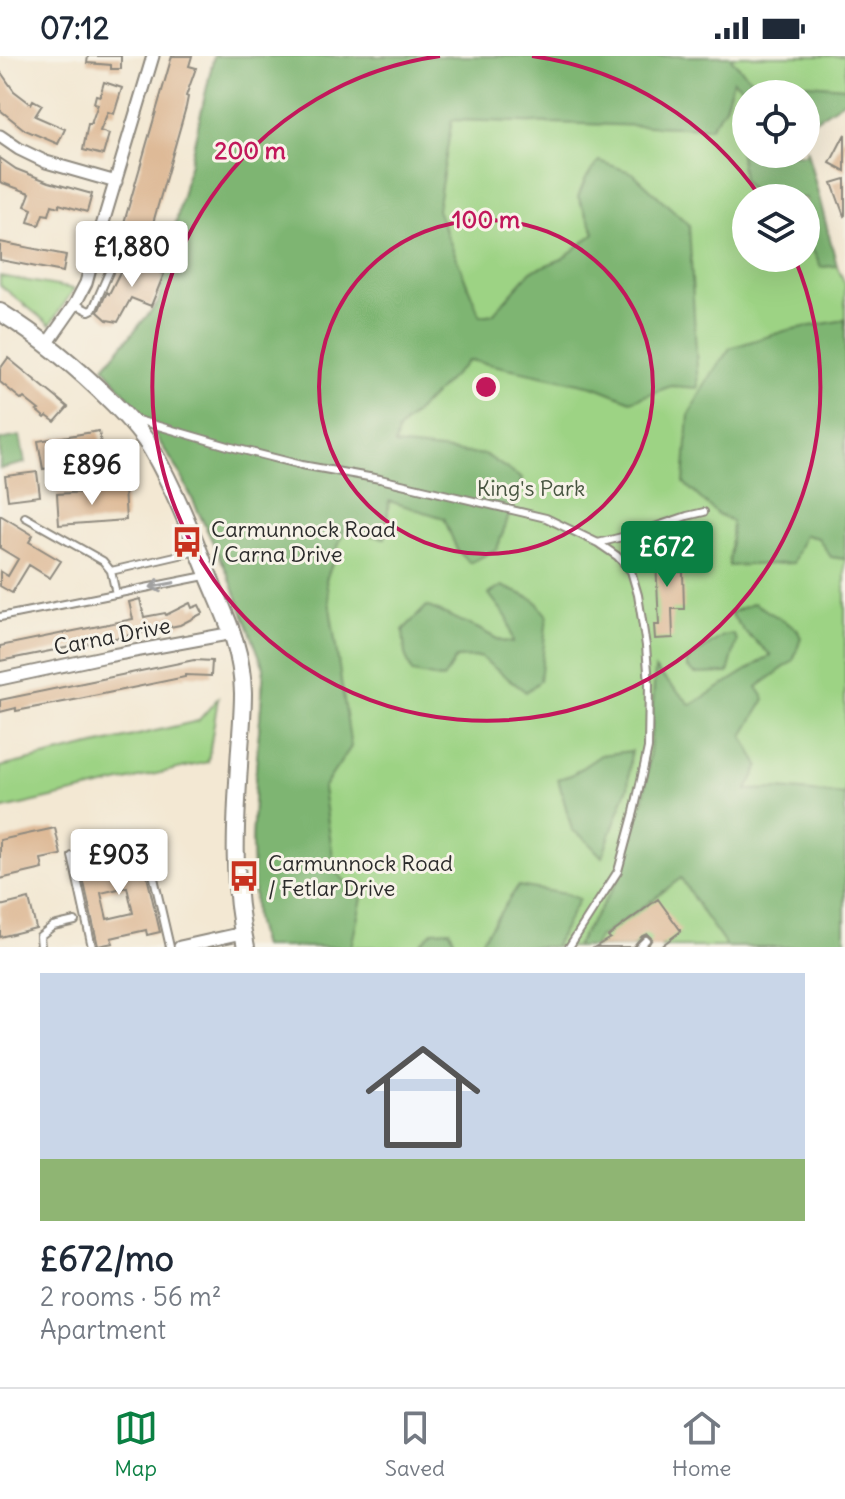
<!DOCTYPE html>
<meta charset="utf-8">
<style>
:root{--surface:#fff;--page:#f6f6f7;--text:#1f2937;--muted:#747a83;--line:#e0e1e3;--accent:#0b8043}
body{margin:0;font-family:Delius,sans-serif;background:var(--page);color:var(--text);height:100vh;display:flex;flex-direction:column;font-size:30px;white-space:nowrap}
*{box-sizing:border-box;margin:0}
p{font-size:26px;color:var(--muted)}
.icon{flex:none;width:44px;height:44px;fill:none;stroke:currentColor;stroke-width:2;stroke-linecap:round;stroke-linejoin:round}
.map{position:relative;height:891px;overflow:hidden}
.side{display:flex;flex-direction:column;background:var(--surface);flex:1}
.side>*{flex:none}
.controls{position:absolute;left:732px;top:24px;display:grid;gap:16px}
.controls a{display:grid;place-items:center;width:88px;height:88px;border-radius:50%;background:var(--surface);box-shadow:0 8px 32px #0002;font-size:40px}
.price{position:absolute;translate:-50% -68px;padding:0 18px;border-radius:8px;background:#fff;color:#222;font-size:26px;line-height:52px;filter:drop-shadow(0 2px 4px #0008)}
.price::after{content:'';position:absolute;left:50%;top:48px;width:24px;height:18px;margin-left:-12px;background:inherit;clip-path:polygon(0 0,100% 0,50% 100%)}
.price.selected{background:var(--accent);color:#fff}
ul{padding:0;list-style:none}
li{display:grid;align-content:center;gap:16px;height:424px;padding:0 40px}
li span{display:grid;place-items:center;height:248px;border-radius:0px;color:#555}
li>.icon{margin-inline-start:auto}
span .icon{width:144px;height:144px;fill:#fffc;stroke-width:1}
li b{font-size:34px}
.status{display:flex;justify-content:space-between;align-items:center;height:56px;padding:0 40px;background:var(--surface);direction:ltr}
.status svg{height:22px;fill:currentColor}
.tabs{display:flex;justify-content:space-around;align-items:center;height:112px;border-top:2px solid var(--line);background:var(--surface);font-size:22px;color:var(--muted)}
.tabs a{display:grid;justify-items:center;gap:4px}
.tabs .selected{color:var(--accent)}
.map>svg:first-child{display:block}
.green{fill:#9dd384;stroke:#647f58;stroke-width:2;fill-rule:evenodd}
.forest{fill:#7eb572;stroke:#54704e;stroke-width:2}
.building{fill:#deba97;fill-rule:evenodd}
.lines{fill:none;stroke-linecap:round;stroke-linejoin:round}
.service-casing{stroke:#8f8a7f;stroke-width:10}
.minor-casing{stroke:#8f8a7f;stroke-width:15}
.secondary-casing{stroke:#8f8a7f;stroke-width:20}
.service{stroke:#fff;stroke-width:6}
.minor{stroke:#fff;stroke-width:11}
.secondary{stroke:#fff;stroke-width:16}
.oneway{stroke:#a0a0a0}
.ring{fill:none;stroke:#c2185b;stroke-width:4}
.labels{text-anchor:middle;stroke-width:6;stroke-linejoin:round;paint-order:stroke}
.park-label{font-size:22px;fill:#485541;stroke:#f7f3e8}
.poi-label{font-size:22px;fill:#2b2b2b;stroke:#f7f3e8;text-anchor:start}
.street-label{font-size:22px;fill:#2b2b2b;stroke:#f7f3e8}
.centre{fill:#c2185b;stroke:#f7f3e8;stroke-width:4}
.ring-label{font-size:24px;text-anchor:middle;font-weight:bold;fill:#c2185b;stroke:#f7f3e8;stroke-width:6;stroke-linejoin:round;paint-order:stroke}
</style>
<div class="status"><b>07:12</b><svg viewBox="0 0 49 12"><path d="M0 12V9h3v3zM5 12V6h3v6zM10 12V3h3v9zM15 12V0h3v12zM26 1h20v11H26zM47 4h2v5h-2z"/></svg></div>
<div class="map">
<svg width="845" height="891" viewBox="0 0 845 891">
<rect width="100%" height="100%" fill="#f7f3e8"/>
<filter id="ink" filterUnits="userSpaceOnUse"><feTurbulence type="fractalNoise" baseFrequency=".0125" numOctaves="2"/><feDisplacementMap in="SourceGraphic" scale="16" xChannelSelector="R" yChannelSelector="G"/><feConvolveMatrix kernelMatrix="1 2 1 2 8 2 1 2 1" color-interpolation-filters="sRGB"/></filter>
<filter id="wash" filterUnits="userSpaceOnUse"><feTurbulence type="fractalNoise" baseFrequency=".006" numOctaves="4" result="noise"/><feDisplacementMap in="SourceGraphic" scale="32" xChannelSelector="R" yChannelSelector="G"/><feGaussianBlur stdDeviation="1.8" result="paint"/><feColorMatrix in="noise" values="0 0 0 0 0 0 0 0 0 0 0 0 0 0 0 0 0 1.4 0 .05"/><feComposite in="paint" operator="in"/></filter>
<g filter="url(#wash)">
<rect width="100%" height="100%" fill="#f3e8d3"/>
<!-- green -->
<path class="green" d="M 214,0 L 845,0 L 845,44 L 806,70 L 806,38 L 746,38 L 746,98 L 806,98 L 806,92 L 837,210 L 845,228 L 845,891 L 262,891 L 255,863 L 252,789 L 255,726 L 264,612 L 228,518 L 179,415 L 134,348 L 104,311 L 158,247 ZM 746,142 L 806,142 L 806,202 L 746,202 Z
M 0,220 L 74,233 L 50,269 L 0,229 Z
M 218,642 L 208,706 L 0,754 L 0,711 L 198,665 Z"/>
<!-- forest -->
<path class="forest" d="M 214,0 L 733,0 L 731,3 L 756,28 L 784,26 L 845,31 L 845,44 L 806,70 L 806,38 L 750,38 L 733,24 L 725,51 L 710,72 L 452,64 L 437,154 L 480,260 L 493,258 L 531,215 L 562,203 L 595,177 L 578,141 L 586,122 L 599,105 L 633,117 L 689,169 L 698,332 L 671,330 L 631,345 L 593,330 L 469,304 L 398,374 L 395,389 L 486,399 L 522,423 L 497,493 L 470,507 L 457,494 L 444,462 L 389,445 L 385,482 L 344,474 L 326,524 L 351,691 L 323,732 L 335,815 L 362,842 L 351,891 L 262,891 L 255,863 L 252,789 L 255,726 L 264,612 L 228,518 L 179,415 L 134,348 L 104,311 L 158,247 Z
M 737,72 L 746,75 L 746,98 L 806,98 L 806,92 L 837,210 L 821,211 L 806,181 L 806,142 L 757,142 L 743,125 Z
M 845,264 L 845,503 L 831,501 L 818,482 L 804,479 L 793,507 L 729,510 L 732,465 L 717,458 L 684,427 L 689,359 L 705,328 L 730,292 L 788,274 Z
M 20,380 L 25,407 L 0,413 L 0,384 Z
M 502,530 L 535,544 L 547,560 L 540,625 L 526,636 L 480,601 L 456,602 L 443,623 L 412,617 L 405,598 L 403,574 L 427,550 L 479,573 L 501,585 L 513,587 L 508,563 L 489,538 Z
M 754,547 L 797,573 L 801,582 L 793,605 L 757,631 L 765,643 L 743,680 L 759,710 L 747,734 L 779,733 L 845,739 L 845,891 L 727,891 L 704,859 L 681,822 L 639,854 L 597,883 L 595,891 L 575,891 L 619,823 L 644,742 L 650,694 L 655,613 L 691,649 L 771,599 L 745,576 L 730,557 Z
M 733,578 L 737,584 L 728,617 L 695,618 L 687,611 L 687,604 L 723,580 Z
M 631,695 L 628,731 L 602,801 L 584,782 L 572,774 L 558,723 L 571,719 L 601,699 Z
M 518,830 L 566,838 L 579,843 L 554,891 L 477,891 Z
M 450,874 L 456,888 L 454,891 L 416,891 L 433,875 Z"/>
<g id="blocks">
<!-- building -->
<path class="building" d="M 88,0 L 121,0 L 121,13 L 111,13 L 111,9 L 87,7 Z
M 172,0 L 192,0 L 189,10 L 196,12 L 186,40 L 188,41 L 186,51 L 153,167 L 150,166 L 140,197 L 117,191 Z
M 0,15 L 14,35 L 31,48 L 33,44 L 42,49 L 35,60 L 65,73 L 58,88 L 25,74 L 0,54 Z
M 104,26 L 122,32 L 114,58 L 108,56 L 100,75 L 109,78 L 103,99 L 83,94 L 88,68 L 91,68 L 98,48 L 94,47 L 96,39 L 100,40 Z
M 845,78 L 845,115 L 830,107 Z
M 0,102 L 16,113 L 49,126 L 92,138 L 87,156 L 59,148 L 59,151 L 52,149 L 49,159 L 43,158 L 39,169 L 28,166 L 32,153 L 25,150 L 30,137 L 0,126 Z
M 845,123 L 845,159 L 844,160 L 832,127 Z
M 0,186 L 66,199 L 63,216 L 0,204 Z
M 133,198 L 153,204 L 150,213 L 164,218 L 151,250 L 131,242 L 118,266 L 107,264 L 98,256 L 101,249 L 107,236 L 109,238 L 120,216 L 127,220 Z
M 8,302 L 68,351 L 55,366 L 47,360 L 45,362 L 37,355 L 39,354 L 24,342 L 22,344 L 0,326 L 0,313 Z
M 99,375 L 103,403 L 43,413 L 38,385 Z
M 37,416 L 40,440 L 8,444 L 5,420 Z
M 124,433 L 126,464 L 59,469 L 57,438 Z
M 0,459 L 33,479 L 29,486 L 61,505 L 50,522 L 29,509 L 12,537 L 0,530 L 0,515 L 8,520 L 18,503 L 0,492 Z
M 671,487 L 672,516 L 683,516 L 684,553 L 672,553 L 673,582 L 655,583 L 654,569 L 659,569 L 656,504 L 651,504 L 650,488 Z
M 140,543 L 144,561 L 165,557 L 166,559 L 190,547 L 192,552 L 199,549 L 203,557 L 180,569 L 0,605 L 0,590 L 133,563 L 129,546 Z
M 194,604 L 212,605 L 211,620 L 185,619 L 185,621 L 74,644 L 16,655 L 16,652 L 0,656 L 0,644 Z
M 55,772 L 61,799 L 41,803 L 43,813 L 0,823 L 0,784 Z
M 140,790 L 160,876 L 147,879 L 146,874 L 111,882 L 113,887 L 98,890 L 79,804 L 93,801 L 95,809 L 129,802 L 127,793 ZM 127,831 L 133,857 L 107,863 L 101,837 Z
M 29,843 L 36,872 L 0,881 L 0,850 Z
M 658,843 L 681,875 L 660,891 L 647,891 L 652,883 L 647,878 L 642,880 L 633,891 L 595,891 L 610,882 L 608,880 Z"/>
</g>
</g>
<g filter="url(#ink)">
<use href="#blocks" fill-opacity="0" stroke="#8f8a7f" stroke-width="2"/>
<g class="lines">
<defs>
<path id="service" d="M 75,248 L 89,255 L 93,253 L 112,209 L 109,199 L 95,194
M 134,363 L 235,392 L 302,409 L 380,423 L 546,462 L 598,487 L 617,500 L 631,515 L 638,539 L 646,590 L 649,628 L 648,692 L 634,756 L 618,815 L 569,891
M 25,461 L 103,505 L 111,515 L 116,538
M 598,487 L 634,478 L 687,460 L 704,456
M 111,515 L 197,495
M 0,561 L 205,520
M 41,891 L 40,880 L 53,870 L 75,865
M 92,891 L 72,800 L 145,783 L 170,891
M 639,891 L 646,884"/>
<path id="minor" d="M 0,80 L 19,93 L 46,106 L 116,126
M 99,180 L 153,0
M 47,288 L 75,248 L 86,227 L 95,194
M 0,623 L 107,600 L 233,577
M 180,891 L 243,877"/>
<path id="secondary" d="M 0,256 C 42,282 78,312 113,347 C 127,361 142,377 152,394 C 175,434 192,478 209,521 C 226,562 242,591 243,637 C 243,661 240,686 239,710 C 235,772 232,830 246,891"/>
</defs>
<!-- service casing -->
<use href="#service" class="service-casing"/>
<!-- minor casing -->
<use href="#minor" class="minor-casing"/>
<!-- secondary casing -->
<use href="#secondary" class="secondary-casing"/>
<!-- service -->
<use href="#service" class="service"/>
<!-- minor -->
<use href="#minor" class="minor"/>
<!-- secondary -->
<use href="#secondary" class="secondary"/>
</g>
<!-- one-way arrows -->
<defs><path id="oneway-shaft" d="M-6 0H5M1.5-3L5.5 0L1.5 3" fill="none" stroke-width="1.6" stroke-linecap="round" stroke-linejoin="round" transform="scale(2)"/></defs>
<use class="oneway" href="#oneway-shaft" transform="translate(162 529) rotate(169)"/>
</g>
<!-- distance rings -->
<g class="ring">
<circle cx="486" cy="331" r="167"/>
<path d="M532 0A334 334 0 0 1 761 142M795 203A334 334 0 1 1 440 0"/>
</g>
<!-- icons -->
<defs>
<symbol id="bus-bare" viewBox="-9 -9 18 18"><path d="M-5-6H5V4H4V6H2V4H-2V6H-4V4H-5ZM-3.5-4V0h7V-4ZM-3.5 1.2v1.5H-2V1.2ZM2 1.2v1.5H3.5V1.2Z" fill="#c8321e" stroke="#f7f3e8" stroke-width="2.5" paint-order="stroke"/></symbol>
</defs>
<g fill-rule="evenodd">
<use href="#bus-bare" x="165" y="464" width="44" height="44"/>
<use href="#bus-bare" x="222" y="798" width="44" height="44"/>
</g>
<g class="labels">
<!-- park labels -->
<g class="park-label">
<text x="531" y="440">King's Park</text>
</g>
<!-- poi labels -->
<g class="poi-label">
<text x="211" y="481">Carmunnock Road<tspan x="211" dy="25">/ Carna Drive</tspan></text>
<text x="268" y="815">Carmunnock Road<tspan x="268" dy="25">/ Fetlar Drive</tspan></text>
</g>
<!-- street labels -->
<g class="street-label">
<text transform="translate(112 580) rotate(-11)" y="8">Carna Drive</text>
</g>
</g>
<circle cx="486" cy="331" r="12" class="centre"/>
<g class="ring-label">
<text x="250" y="103">200 m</text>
<text x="486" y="172">100 m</text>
</g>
</svg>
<div class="controls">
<a><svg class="icon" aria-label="locate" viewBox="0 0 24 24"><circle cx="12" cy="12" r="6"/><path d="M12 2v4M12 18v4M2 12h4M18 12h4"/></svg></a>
<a><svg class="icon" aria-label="layers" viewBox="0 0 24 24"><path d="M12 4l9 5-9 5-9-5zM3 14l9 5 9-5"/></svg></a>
</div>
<b class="price" style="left:132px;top:233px">£1,880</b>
<b class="price" style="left:92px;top:451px">£896</b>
<b class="price selected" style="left:667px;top:533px">£672</b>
<b class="price" style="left:119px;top:841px">£903</b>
</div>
<section class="side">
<ul>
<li><span style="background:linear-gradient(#c9d6e8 75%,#8fb573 0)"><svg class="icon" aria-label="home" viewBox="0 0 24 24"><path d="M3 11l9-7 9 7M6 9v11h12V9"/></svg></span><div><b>£672/mo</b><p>2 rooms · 56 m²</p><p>Apartment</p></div></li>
</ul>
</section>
<nav class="tabs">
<a class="selected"><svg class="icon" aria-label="map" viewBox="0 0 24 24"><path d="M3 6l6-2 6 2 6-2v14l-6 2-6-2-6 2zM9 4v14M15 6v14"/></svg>Map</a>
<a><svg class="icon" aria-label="saved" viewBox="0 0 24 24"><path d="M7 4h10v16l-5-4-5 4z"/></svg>Saved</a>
<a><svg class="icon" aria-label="home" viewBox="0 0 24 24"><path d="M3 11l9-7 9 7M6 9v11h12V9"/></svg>Home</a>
</nav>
